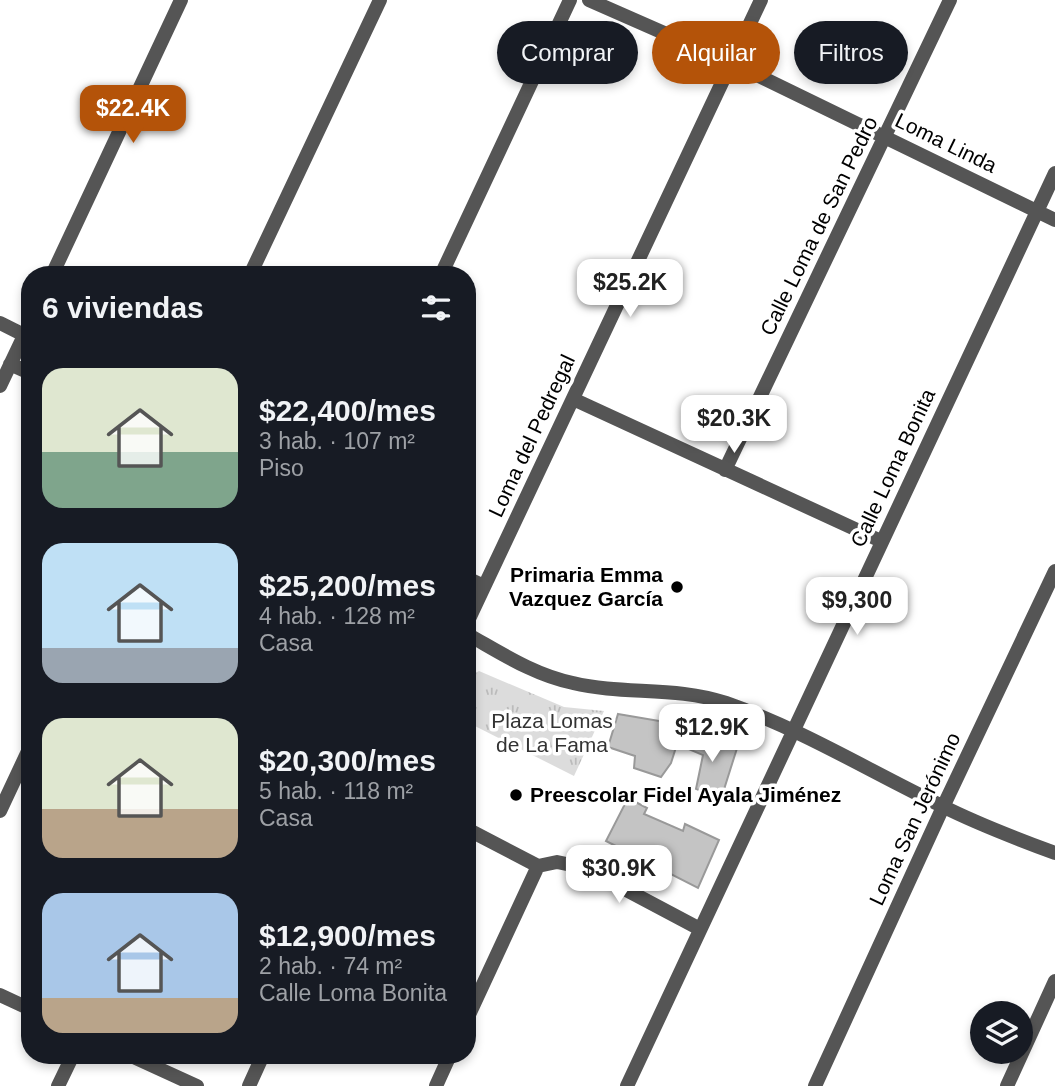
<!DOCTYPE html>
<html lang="es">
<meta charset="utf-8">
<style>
:root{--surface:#171b24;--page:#242831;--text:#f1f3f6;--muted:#9ea1a6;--accent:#b45309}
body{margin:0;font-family:Helvetica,sans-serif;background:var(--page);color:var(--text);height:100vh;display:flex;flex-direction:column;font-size:26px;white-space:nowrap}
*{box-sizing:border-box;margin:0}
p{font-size:23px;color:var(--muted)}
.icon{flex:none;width:38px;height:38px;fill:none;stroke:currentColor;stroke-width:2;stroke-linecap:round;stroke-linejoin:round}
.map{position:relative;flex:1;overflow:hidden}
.side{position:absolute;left:21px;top:266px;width:455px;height:798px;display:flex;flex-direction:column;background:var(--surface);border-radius:28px;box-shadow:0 4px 10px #0003}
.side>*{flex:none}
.banner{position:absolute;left:497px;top:21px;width:452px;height:63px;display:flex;gap:14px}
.fabs{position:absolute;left:970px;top:1001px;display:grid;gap:14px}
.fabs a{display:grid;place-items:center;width:63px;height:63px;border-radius:50%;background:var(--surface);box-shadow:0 4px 10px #0003;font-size:35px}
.price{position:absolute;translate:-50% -60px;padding:0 16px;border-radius:14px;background:#fff;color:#222;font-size:23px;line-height:46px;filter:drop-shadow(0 2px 4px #0008)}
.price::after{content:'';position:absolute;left:50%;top:42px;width:21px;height:16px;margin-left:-10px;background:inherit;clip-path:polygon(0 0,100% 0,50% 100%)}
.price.selected{background:var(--accent);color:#fff}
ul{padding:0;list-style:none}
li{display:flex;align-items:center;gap:21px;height:175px;padding:0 21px}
li span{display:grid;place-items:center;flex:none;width:196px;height:140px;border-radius:21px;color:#555}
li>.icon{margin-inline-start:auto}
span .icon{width:84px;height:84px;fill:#fffc;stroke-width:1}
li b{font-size:30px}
h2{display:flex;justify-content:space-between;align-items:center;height:84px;padding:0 21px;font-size:30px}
.chip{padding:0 24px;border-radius:32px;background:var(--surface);box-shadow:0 4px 10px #0003;font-size:24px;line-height:63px}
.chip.selected{background:var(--accent);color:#fff}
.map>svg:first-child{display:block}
.park{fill:url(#park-tufts)}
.building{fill:#c4c4c4;stroke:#999;stroke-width:2}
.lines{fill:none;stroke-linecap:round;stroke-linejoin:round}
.street{stroke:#555;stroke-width:14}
.poi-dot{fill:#000;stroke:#fff;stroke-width:2.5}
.labels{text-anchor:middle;stroke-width:7;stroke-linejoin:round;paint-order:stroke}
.street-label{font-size:21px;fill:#000;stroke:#fff}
.poi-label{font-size:21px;font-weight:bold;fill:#000;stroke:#fff;text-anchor:end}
.park-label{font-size:21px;fill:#333;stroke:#fff}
</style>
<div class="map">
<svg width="1055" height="1086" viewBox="0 0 1055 1086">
<defs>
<pattern id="park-tufts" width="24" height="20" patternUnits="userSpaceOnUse" patternTransform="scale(1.75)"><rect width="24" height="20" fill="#dcdcdc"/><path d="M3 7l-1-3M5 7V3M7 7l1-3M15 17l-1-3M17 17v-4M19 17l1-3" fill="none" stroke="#bbb"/></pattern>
</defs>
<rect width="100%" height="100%" fill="#fff"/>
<!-- park -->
<path class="park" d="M 479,671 L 564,707 L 604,711 L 574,776 L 467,722 L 467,678 Z"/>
<!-- building -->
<path class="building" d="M 618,714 L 683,725 L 671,763 L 661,777 L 634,768 L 635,756 L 608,747 Z
M 681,736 L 738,745 L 721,799 L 696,789 L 703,755 L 679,745 Z
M 628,798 L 647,808 L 644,814 L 683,831 L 685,824 L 719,840 L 698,888 L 606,841 Z"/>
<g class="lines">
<!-- street -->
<path class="street" d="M 589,0 L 730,62 L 1055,220
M 52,275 L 181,0
M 250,275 L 380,0
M 441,275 L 570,0
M 0,323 L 24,335
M 10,364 L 30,373
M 0,386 L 30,323
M 573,399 L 881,541
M 725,470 L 950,0
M 467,578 L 484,586
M 467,623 L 761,0
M 467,634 C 501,653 534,675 573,683 C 623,695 676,686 726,703 C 803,730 869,771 942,806 C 978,824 1017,839 1055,853
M 0,811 L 30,747
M 467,829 L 538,866 L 557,862 L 576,866 L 602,877 L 700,929
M 0,995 L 30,1009
M 467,1019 L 538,866
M 129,1055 L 197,1086
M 58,1086 L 73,1055
M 249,1086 L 263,1055
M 436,1086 L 450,1055
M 627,1086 L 1055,173
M 815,1086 L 943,807 L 1055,571
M 1007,1086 L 1055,981"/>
</g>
<!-- markers -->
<g class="poi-dot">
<circle cx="677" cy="587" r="7"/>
<circle cx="516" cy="795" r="7"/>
</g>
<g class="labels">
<!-- street labels -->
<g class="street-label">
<text transform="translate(946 143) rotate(26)" y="7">Loma Linda</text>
<text transform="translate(819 226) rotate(-64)" y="7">Calle Loma de San Pedro</text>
<text transform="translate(532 436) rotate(-65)" y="7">Loma del Pedregal</text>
<text transform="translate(893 468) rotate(-65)" y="7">Calle Loma Bonita</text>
<text transform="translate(915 819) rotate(-65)" y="7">Loma San Jerónimo</text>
</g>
<!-- poi labels -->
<g class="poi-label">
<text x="663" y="582">Primaria Emma<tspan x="663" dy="24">Vazquez García</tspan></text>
<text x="530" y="802" text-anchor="start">Preescolar Fidel Ayala Jiménez</text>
</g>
<!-- park labels -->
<g class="park-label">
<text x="552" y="728">Plaza Lomas<tspan x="552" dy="24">de La Fama</tspan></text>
</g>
</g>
</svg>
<div class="fabs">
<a><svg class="icon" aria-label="layers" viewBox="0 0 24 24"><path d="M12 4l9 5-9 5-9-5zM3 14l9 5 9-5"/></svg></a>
</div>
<b class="price selected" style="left:133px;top:145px">$22.4K</b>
<b class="price" style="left:630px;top:319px">$25.2K</b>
<b class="price" style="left:734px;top:455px">$20.3K</b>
<b class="price" style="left:857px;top:637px">$9,300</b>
<b class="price" style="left:712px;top:764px">$12.9K</b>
<b class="price" style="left:619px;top:905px">$30.9K</b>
<div class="banner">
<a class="chip">Comprar</a>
<a class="chip selected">Alquilar</a>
<a class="chip">Filtros</a>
</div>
<section class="side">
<h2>6 viviendas<svg class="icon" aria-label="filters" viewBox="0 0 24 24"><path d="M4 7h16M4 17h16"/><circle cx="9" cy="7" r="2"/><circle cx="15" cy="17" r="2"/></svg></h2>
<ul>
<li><span style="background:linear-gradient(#dfe7d0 60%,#7fa58c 0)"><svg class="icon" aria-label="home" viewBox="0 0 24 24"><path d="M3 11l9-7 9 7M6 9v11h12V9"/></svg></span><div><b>$22,400/mes</b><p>3 hab. · 107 m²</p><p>Piso</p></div></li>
<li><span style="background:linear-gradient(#bfe0f5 75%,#9aa5b1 0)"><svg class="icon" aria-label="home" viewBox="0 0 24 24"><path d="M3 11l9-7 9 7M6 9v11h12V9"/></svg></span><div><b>$25,200/mes</b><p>4 hab. · 128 m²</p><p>Casa</p></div></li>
<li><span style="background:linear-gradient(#dfe7d0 65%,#b9a48a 0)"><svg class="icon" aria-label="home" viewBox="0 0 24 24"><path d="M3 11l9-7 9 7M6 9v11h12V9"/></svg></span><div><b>$20,300/mes</b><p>5 hab. · 118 m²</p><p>Casa</p></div></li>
<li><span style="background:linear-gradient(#a9c7e8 75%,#b9a48a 0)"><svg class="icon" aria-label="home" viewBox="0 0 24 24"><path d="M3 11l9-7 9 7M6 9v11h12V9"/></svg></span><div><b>$12,900/mes</b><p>2 hab. · 74 m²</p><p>Calle Loma Bonita</p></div></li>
</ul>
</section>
</div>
